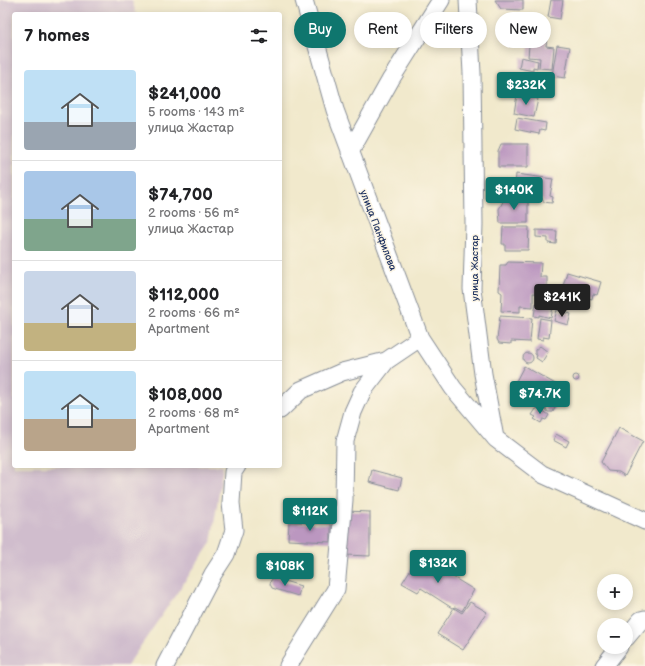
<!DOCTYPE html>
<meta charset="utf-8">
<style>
:root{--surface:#fff;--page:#f6f6f6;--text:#202124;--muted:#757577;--line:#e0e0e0;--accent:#0f766e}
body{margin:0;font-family:"Balsamiq Sans",sans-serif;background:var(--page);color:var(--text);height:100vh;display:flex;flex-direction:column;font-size:15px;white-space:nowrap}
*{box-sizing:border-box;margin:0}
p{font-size:13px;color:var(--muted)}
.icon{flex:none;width:22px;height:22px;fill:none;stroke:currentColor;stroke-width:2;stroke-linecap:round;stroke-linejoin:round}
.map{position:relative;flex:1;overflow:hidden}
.panel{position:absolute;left:12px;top:12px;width:270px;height:456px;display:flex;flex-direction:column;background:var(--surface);border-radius:4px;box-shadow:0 2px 10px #0003}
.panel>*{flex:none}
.guide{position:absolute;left:294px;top:12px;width:291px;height:36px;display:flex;gap:8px}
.buttons{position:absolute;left:597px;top:574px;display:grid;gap:8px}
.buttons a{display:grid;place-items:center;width:36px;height:36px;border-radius:50%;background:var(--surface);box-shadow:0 2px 10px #0003;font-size:20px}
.price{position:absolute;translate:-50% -34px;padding:0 9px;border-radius:4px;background:var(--accent);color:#fff;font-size:13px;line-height:26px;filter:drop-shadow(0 1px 2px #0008)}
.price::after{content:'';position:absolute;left:50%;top:24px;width:12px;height:9px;margin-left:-6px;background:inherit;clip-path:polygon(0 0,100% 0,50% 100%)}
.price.on{background:#222;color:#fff}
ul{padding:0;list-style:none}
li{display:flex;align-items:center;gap:12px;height:100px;padding:0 12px}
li+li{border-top:1px solid var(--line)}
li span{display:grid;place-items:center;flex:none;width:112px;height:80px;border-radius:4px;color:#555}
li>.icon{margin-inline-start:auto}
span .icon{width:48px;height:48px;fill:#fffc;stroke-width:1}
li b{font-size:17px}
h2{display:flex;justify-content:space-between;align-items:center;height:48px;padding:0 12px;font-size:17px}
.tag{padding:0 14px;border-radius:18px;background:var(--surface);box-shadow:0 2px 10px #0003;font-size:14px;line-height:36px}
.tag.on{background:var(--accent);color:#fff}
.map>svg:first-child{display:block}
.industrial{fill:#d0bdcd}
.building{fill:#bb97c0}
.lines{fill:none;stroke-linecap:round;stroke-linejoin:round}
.street-casing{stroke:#868c95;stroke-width:19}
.street{stroke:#fff;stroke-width:17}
.labels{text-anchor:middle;stroke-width:3;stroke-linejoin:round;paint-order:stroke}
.street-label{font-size:10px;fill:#1b2f5e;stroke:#fcf5e5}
</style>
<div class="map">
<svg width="645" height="666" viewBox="0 0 645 666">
<rect width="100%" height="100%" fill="#fcf5e5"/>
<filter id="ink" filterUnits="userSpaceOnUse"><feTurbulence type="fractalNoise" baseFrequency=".025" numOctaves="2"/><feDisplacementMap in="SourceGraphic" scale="8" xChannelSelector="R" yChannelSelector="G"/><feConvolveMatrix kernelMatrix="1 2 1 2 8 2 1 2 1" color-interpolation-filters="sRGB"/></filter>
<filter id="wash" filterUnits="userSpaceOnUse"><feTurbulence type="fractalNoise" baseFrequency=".012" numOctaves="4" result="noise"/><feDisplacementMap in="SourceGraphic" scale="16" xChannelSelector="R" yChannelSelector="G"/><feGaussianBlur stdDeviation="0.9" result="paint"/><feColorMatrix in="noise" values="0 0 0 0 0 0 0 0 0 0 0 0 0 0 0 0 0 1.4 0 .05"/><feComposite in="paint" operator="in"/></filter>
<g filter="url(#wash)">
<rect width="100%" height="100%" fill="#f1e9cc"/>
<!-- industrial -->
<path class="industrial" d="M 0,0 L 132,0 L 136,14 L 14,14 L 14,466 L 223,466 L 211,543 L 127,666 L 0,666 Z"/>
<g id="blocks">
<!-- building -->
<path class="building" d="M 495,0 L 523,0 L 523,10 L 501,9 Z
M 551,0 L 563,0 L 560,19 L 548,17 Z
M 503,30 L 526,31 L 526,37 L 528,37 L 528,45 L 514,45 L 514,39 L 502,39 Z
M 530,34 L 547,36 L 546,46 L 554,47 L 552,69 L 539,68 L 540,58 L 528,57 Z
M 557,45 L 570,47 L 565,78 L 552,76 Z
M 521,57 L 538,61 L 537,68 L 533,67 L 533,71 L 519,68 Z
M 517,95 L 538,99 L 534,117 L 514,113 Z
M 517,118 L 546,123 L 545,131 L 540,130 L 539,134 L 515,129 Z
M 501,144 L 528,144 L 528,167 L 498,167 L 498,151 Z
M 516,174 L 553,179 L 550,196 L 553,197 L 552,203 L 543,202 L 543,199 L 529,197 L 529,194 L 519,192 L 520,188 L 515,187 Z
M 505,198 L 528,198 L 528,223 L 500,223 L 499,209 Z
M 503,227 L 529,227 L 528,250 L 505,250 L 505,244 L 502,244 Z
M 536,230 L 557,231 L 556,244 L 548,243 L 548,238 L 536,237 Z
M 508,262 L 541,263 L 540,277 L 547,277 L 547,289 L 540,288 L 540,294 L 533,293 L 533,307 L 520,306 L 520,312 L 501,311 L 502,293 L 499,291 L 500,265 L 506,265 Z
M 567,272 L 601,282 L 597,295 L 593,294 L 592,299 L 562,290 Z
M 536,303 L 553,307 L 551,318 L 539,315 L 539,317 L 534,316 Z
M 557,310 L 571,314 L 568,325 L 554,321 Z
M 500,316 L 532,318 L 530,342 L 511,341 L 511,344 L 499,343 L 497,339 Z
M 540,318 L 551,320 L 549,338 L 543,337 L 543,340 L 537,339 Z
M 540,346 L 548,352 L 542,362 L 536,358 L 537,355 L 535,354 L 535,350 Z
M523 358a5 5 0 1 1 10 0a5 5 0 1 1-10 0Z
M 524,366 L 564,389 L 553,412 L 548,412 L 546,409 L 547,403 L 521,389 L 522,387 L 515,383 Z
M573 378a3 3 0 1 1 6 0a3 3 0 1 1-6 0Z
M 539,408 L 549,415 L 546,420 L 543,419 L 541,423 L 534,419 L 536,417 L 532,415 L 536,409 Z
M 619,428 L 643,441 L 625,476 L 619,472 L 608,471 L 601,462 Z
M 556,434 L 569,441 L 566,447 L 553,440 Z
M 372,470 L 402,478 L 399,490 L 369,482 Z
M 345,511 L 370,512 L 370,556 L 344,555 Z
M 289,522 L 331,524 L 331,542 L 288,540 Z
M 419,556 L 474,590 L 462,611 L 455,607 L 452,608 L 421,588 L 418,592 L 402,583 Z
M 274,578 L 301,586 L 298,596 L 272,588 L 270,584 L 271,580 Z
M 470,602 L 487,612 L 463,650 L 437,634 L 454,608 L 462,613 Z"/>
</g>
</g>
<g filter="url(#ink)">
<use href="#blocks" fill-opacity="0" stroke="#868c95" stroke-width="1"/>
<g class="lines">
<defs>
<path id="street" d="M 304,0 L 335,110 L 420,338 L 453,388 L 496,439 L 542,474 L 645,521
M 468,0 L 472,73 L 474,224 L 472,289 L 483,374 L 495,438
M 350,152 L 391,79 L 441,0
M 280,410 L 301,390 L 342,372 L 386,361
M 626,638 L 641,620 L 645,619
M 165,666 L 213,574 L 226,554 L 234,530 L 231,503 L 233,472 L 237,466
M 288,666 L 336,589 L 344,500 L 345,441 L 353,412 L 362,392 L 386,361 L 420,338
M 604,666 L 619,647"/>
</defs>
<!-- street casing -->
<use href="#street" class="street-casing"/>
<!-- street -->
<use href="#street" class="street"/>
</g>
</g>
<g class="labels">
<!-- street labels -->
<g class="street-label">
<text transform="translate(379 230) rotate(69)" y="4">улица Панфилова</text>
<text transform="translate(474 268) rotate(-90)" y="4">улица Жастар</text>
</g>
</g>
</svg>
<div class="buttons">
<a>+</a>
<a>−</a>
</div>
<b class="price" style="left:526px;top:106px">$232K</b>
<b class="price" style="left:514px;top:211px">$140K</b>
<b class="price on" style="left:562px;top:318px">$241K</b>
<b class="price" style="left:540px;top:415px">$74.7K</b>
<b class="price" style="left:310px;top:532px">$112K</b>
<b class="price" style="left:438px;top:584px">$132K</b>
<b class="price" style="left:285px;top:587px">$108K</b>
<div class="guide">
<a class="tag on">Buy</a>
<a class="tag">Rent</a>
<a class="tag">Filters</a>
<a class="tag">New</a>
</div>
<section class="panel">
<h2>7 homes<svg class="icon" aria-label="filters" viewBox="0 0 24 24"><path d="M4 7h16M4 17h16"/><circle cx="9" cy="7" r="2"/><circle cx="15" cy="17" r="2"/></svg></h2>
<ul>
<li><span style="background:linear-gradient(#bfe0f5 65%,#9aa5b1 0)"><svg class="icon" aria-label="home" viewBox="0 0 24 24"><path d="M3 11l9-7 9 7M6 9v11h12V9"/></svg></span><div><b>$241,000</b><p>5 rooms · 143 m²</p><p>улица Жастар</p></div></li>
<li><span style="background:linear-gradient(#a9c7e8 60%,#7fa58c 0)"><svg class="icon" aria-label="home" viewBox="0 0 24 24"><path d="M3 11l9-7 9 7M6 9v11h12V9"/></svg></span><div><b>$74,700</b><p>2 rooms · 56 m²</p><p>улица Жастар</p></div></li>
<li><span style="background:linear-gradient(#c9d6e8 65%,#c2b280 0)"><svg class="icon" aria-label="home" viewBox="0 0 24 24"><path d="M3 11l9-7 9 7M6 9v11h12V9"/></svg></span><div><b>$112,000</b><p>2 rooms · 66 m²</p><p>Apartment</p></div></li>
<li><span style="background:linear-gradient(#bfe0f5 60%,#b9a48a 0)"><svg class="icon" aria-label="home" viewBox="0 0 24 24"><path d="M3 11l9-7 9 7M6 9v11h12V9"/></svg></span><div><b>$108,000</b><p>2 rooms · 68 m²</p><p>Apartment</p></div></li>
</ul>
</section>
</div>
